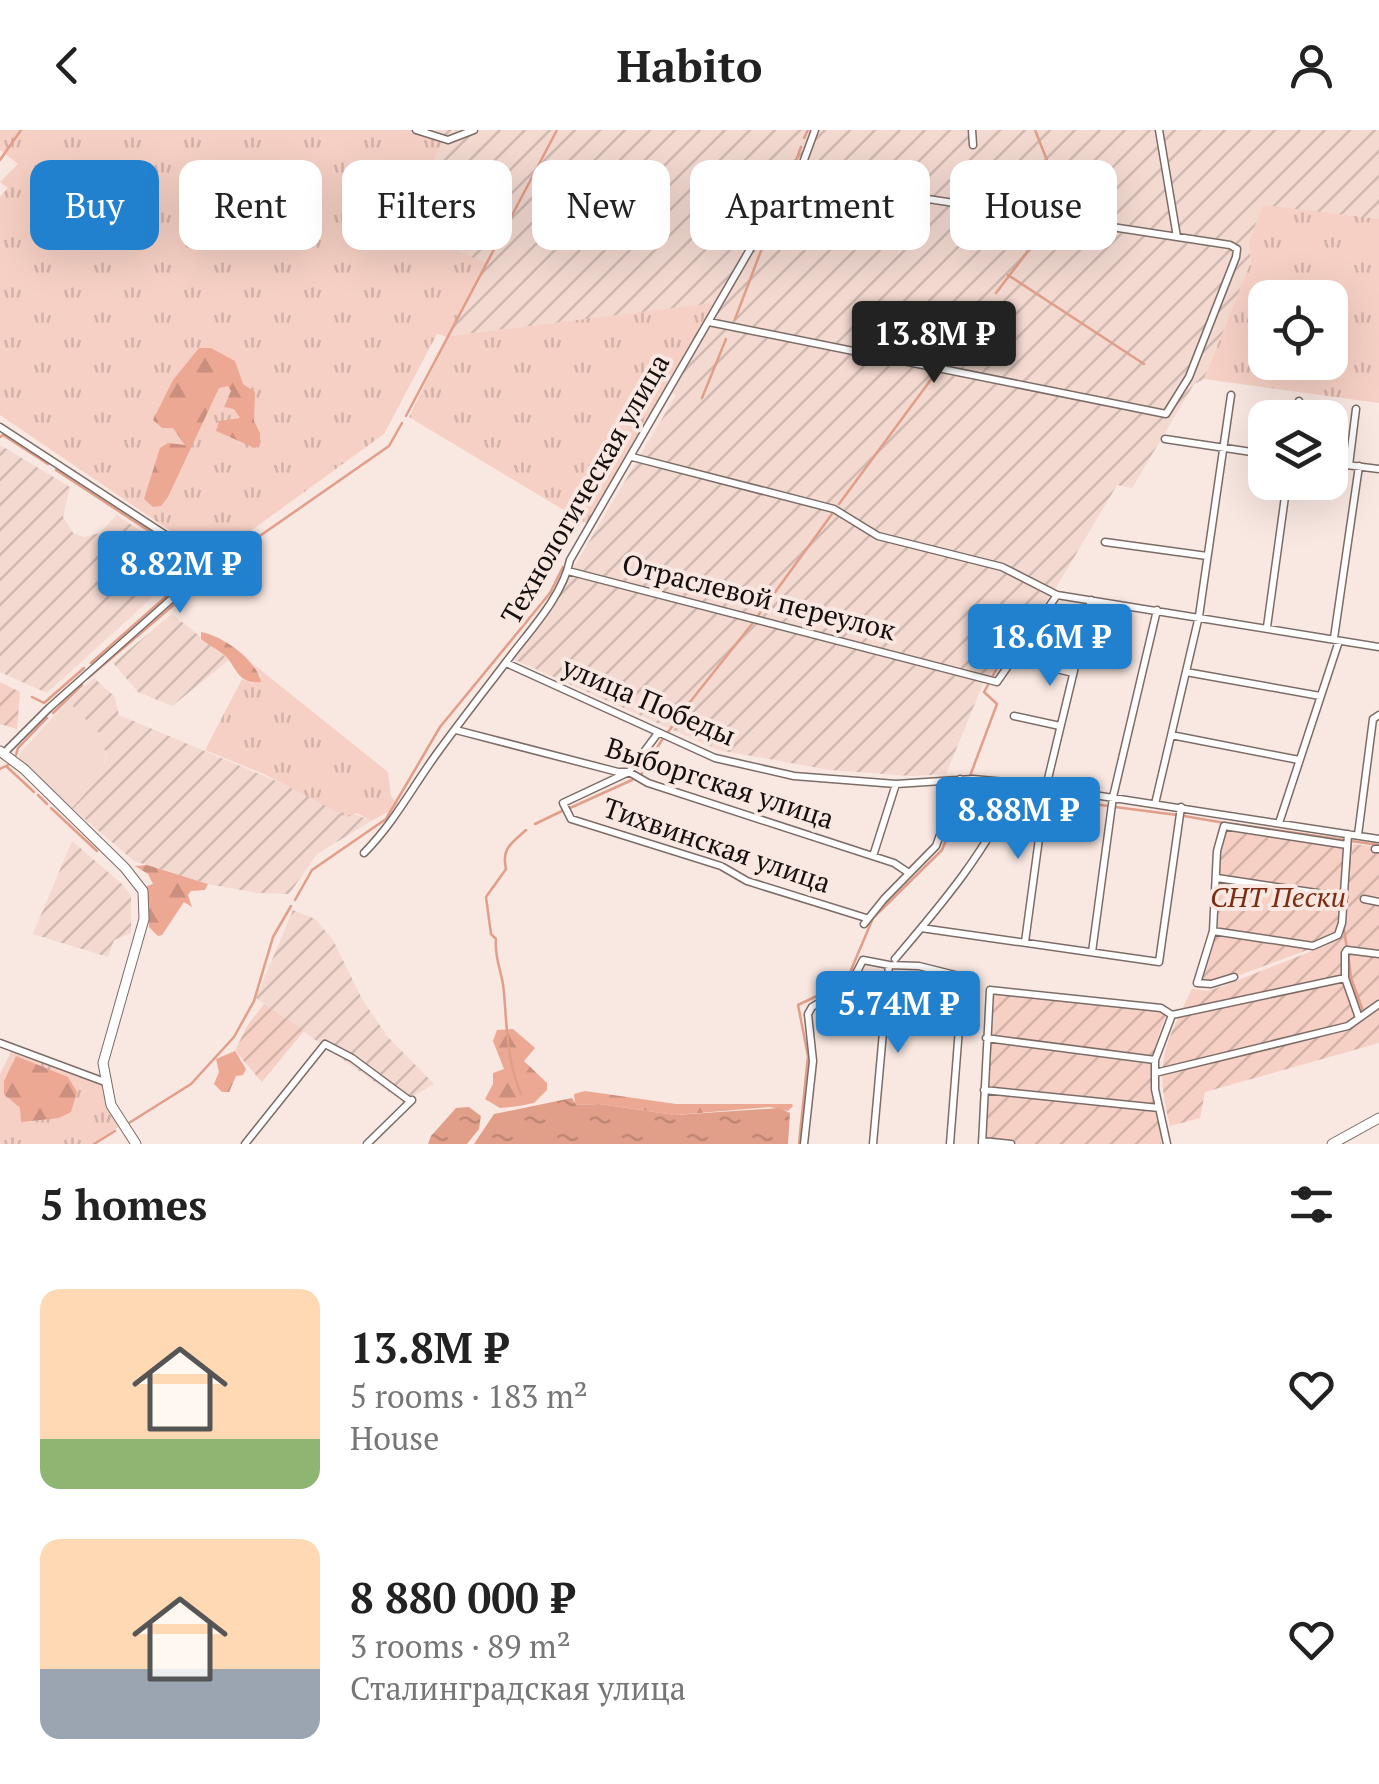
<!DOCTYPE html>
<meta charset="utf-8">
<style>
:root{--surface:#fff;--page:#f6f6f6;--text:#222;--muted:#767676;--accent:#2281ce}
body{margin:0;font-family:"PT Serif",serif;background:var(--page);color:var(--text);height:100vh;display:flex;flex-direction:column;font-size:38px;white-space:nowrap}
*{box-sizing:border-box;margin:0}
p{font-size:32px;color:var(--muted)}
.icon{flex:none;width:55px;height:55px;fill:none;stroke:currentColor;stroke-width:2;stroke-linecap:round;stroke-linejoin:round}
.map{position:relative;height:1014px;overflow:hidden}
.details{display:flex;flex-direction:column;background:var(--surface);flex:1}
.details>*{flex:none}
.hud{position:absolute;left:30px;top:30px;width:1320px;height:90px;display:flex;gap:20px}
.tools{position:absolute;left:1248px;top:150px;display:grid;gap:20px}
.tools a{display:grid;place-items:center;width:100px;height:100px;border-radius:20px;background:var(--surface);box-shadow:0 10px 40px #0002;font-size:50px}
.price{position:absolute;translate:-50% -85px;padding:0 22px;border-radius:10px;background:var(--accent);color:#fff;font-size:32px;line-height:65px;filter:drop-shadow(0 2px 5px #0008)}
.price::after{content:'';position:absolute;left:50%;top:60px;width:30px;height:22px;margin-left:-15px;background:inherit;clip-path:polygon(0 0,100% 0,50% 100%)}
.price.current{background:#222;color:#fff}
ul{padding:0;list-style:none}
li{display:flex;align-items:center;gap:30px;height:250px;padding:0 40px}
li span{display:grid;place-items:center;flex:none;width:280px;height:200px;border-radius:20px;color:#555}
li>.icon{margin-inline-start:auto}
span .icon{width:120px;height:120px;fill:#fffc;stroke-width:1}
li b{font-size:42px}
h2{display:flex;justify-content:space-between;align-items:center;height:120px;padding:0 40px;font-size:42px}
.tag{padding:0 35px;border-radius:20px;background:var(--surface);box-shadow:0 10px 40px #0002;font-size:35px;line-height:90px}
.tag.current{background:var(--accent);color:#fff}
header{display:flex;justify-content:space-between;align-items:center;height:130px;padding:0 40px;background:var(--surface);font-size:45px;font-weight:700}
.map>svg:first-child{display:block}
.built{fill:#f3d9d0}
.industrial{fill:url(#industrial-furrows)}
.grass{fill:url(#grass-tufts);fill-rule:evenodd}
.forest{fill:url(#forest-firs)}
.garden{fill:url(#garden-furrows)}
.water{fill:url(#water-ripples)}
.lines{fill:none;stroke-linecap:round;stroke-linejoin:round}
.stream{stroke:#e19e89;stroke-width:2.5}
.minor-casing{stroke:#7c6c67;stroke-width:9}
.secondary-casing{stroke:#7c6c67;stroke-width:11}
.minor{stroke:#fff;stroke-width:6}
.secondary{stroke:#fff;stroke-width:9}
.labels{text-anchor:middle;stroke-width:8;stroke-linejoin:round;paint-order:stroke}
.street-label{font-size:28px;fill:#150f0e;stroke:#f9e7e1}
.park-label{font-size:28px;font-style:italic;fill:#7b2d12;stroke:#f9e7e1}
</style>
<header><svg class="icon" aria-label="back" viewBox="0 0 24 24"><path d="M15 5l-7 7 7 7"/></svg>Habito<svg class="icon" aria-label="person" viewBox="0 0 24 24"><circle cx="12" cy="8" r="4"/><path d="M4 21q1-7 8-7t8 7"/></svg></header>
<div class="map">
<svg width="1379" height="1014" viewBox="0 0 1379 1014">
<defs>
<pattern id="industrial-furrows" width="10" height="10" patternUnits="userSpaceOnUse" patternTransform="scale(2.5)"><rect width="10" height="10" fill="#f3d9d0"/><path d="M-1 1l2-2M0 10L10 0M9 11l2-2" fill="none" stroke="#cfb9b1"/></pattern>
<pattern id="grass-tufts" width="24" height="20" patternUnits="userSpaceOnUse" patternTransform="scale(2.5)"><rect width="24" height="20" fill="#f6d0c4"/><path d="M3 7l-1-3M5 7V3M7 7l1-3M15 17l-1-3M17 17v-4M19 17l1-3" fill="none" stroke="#d2b1a7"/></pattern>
<pattern id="forest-firs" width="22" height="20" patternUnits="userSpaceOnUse" patternTransform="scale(2.5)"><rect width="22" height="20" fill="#eca893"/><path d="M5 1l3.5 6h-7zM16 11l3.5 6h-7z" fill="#ca8f7e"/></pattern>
<pattern id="garden-furrows" width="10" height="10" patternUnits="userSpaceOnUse" patternTransform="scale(2.5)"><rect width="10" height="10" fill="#f6d0c4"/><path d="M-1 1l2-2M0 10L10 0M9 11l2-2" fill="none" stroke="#d2b1a7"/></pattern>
<pattern id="water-ripples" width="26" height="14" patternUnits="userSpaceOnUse" patternTransform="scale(2.5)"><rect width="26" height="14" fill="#e19e89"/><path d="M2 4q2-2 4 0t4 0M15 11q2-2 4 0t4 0" fill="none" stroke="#c08775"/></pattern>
</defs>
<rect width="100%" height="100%" fill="#f9e7e1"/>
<!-- built -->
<path class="built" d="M 68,571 L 105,609 L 108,621 L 99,648 L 72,678 L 19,628 L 19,624 Z"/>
<!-- industrial -->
<path class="industrial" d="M 428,0 L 1379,0 L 1379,89 L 1263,76 L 1249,112 L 1251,132 L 1204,249 L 1194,254 L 1132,358 L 1117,355 L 1057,456 L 982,556 L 946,644 L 911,646 L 830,640 L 718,620 L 513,529 L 549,479 L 676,265 L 662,260 L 712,174 L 449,206 L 401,98 L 441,13 Z
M 0,315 L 70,357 L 63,387 L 73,403 L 84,407 L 100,403 L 117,385 L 163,416 L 167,454 L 47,563 L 0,542 Z
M 172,484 L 229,530 L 172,576 L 138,562 L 113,533 Z
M 94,548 L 114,566 L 119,585 L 371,691 L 317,724 L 289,764 L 258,763 L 208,754 L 134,731 L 72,678 L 99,648 L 96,644 L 104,635 L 108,622 L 102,618 L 105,609 L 68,571 Z
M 72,711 L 123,755 L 131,766 L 131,803 L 114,810 L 108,827 L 33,804 Z
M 293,780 L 315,789 L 333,810 L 362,869 L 387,906 L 434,954 L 403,972 L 256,868 Z"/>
<!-- grass -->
<path class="grass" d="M 0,0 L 428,0 L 442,12 L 402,98 L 486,133 L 449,206 L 713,173 L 587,394 L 409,287 L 448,207 L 437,204 L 384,304 L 212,429 L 0,285 L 0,67 L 8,58 L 0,52 L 18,34 L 0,20 Z
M 1263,75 L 1379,89 L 1379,273 L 1204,249 L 1251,132 L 1249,112 ZM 1265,168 L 1330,168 L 1330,232 L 1265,232 Z
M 253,534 L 388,642 L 391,666 L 399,676 L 371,691 L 357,683 L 347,687 L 264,644 L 205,620 L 242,549 L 253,553 L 261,547 Z
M 13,918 L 103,954 L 120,996 L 92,1014 L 0,1014 L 0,944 Z"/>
<!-- forest -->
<path class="forest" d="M 199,218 L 211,218 L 235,231 L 243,254 L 255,262 L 254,291 L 260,303 L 260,315 L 255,318 L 216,301 L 219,291 L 240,288 L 234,279 L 224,277 L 231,261 L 228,256 L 219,258 L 168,367 L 161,376 L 153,377 L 144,369 L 160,318 L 168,313 L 185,315 L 173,298 L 162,298 L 153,290 L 173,250 Z
M 201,502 C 223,506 257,530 261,552 C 241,554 238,543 229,530 C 223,522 208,515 201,509 Z
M 147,735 L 208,754 L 205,760 L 191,761 L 188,765 L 192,777 L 184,772 L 162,805 L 158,806 L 149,797 L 147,756 L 153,754 L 148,744 L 135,736 Z
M 513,899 L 535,918 L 524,931 L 547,953 L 547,960 L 534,973 L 519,976 L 500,978 L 485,969 L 493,954 L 493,943 L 504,939 L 493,911 L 497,900 Z
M 235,921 L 246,939 L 243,945 L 236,946 L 229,962 L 222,962 L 214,954 L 219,942 L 216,929 Z
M 16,926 L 68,947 L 77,962 L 71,982 L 59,988 L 21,992 L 20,978 L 4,964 L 4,951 Z
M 585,961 L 676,974 L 792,974 L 793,976 L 788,981 L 770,977 L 675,985 L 599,974 L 575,975 L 574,964 Z"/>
<!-- garden -->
<path class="garden" d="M 0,552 L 20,562 L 17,599 L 0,594 Z
M 1225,699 L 1345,718 L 1340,792 L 1335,805 L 1313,814 L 1310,819 L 1210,856 L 1198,855 L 1214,804 L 1219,721 Z
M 1353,714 L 1379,717 L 1379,913 L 1205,962 L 1200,988 L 1170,996 C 1154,932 1164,916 1192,859 L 1207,861 L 1223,856 L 1325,816 L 1343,806 Z
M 992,860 L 1167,883 C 1155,912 1148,941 1154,973 C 1157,987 1162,1000 1161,1014 L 985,1014 Z
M 264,874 L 304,901 L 262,952 L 235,921 L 247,896 Z"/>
<!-- water -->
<path class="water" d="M 572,968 L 576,975 L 599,974 L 675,985 L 779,978 L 790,983 L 788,1014 L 474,1014 L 494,984 Z
M 469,977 L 481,986 L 479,999 L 467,1014 L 428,1014 L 431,1006 L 456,978 Z"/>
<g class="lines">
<!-- stream -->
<path class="stream" d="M 1035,0 L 1062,68 L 1055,84
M 804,8 L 808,0
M 0,30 L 21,0
M 786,59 L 801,17
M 1008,145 L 1144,234
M 996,163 L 1050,92
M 735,189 L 772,92 L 788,71
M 942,234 L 950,224
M 702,268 L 726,209
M 406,286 L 557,0
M 0,307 L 3,305 L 48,334
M 56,340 L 201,435
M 839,374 L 935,244
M 757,487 L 832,384
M 91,533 L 196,440
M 992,547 L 1017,501
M 88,548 L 231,426 L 389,316 L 402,293
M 32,567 L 44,573 L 84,538
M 686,577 L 752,494
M 53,583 L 82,555
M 668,602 L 681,585
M 16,625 L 18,618 L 47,588
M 6,636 L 34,662
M 0,639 L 8,635
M 641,645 L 663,608
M 970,646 L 997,574 L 984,562 L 988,555
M 976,657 L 1008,661
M 1014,663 L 1041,666
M 38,665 L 47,674
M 1046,667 L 1108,676
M 1115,677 L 1177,685
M 51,678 L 97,721
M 570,678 L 632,650
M 1184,686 L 1225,693
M 535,694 L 562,681
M 1233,694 L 1344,710
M 992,708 L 1005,684
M 1349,741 L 1351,711 L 1379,715
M 295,770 L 312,740 L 386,689 L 440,597 L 550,463 L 563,437
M 1344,799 L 1347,819
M 1348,823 L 1351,848 L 1363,881
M 521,964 C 507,931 507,899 504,863 C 503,843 494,830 496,809 L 491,804 L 486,767 L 506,739 C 501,718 512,713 526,700
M 129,993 L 191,954 L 234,907 L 254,871 L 273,807 L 291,776
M 94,1014 L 115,1001
M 799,1014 L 808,926 L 798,875 L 846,852 L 873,788 L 942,720 L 968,653"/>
<defs>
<path id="minor" d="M 416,0 L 448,10 L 474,0
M 972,0 L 973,15
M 1159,0 L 1177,107
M 709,192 L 1166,284 L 1189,247 L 1236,127 L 1237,119 L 1230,115 L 797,49
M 1296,288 L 1299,271
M 0,297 L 204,430 L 206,434 L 204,440 L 49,578 L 4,623
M 1165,309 L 1265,324
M 632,327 L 834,379 L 878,406 L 1002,437 L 1057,465 L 1379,517
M 1330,333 L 1379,339
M 1349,335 L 1356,279
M 1105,412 L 1207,426
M 568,441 L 997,552 L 1057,465
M 1267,497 L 1287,352
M 1334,508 L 1359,336
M 506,533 L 715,628 L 794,646 L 896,654 L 973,649 L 1016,653 L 1379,709
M 1032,533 L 1073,543
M 1186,542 L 1320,566
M 1014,586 L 1060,596
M 456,600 L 618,642 L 629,642 L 648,653 L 894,733 L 909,743
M 658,603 L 629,642 L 563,673 L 571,689 L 721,736 L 747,751 L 866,788
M 1171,605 L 1299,630
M 1155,674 L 1199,486 L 1231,265
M 1279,693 L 1339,511
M 1358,705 L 1373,589 L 1379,585
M 1375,719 L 1379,719
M 364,723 C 394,693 413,656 438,622 C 462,589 488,556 513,523 C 534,496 563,464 570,430 L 763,97 L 797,49 L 815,0
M 873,726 L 896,654
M 1217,748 L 1344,767
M 1364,769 L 1379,772
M 864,794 L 884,769 L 936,716 L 960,649
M 921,798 L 1159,832 L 1181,677
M 1213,801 L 1313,816 L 1338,805 L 1342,793 L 1348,704
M 1025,812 L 1046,657 L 1091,470
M 1092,822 L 1113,667 L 1157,480
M 895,829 C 941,775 989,719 1016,654
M 1234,847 L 1211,854 L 1197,853 L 1213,801 L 1217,721 L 1224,696 L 1347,715
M 1172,885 L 1345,848
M 1359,888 L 1345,848 L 1345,823 L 1347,820 L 1379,824
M 986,908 L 1155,930
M 0,913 L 105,952
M 1155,943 L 1348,896 L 1379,874
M 984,960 L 1159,978
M 982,1011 L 1011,1014
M 245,1014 L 325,914 L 352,928 L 410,971
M 367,1014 L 412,970
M 804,1014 L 813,931 L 808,884 L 812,877 L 851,853 L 863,830 L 889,835 L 919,836 L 963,847 L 950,1014
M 873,1014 L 889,835
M 982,1014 L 990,860 L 1161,878 L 1172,885
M 1167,1014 L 1155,959 L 1155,930 L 1172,885"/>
<path id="secondary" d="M 0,621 L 24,639 L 125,738 L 143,761 L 144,789 L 103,933 L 111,975 L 136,1014
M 1332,1014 L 1379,988"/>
</defs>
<!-- minor casing -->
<use href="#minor" class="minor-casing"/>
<!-- secondary casing -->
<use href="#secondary" class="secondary-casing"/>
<!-- minor -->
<use href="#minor" class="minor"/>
<!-- secondary -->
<use href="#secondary" class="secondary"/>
</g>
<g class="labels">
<!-- street labels -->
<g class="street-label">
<text transform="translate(585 359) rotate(-60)" y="10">Технологическая улица</text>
<text transform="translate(759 467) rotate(14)" y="10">Отраслевой переулок</text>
<text transform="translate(649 571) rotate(23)" y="10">улица Победы</text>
<text transform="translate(720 653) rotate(18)" y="10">Выборгская улица</text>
<text transform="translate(717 715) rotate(19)" y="10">Тихвинская улица</text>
</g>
<!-- park labels -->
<g class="park-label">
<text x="1278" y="777">СНТ Пески</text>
</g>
</g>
</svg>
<div class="tools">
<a><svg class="icon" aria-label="locate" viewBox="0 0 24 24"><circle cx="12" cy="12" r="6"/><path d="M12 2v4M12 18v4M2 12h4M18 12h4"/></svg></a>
<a><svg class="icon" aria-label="layers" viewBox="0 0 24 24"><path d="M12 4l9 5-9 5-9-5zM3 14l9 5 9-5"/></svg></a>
</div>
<b class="price current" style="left:934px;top:256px">13.8M ₽</b>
<b class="price" style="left:180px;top:486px">8.82M ₽</b>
<b class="price" style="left:1050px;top:559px">18.6M ₽</b>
<b class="price" style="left:1018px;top:732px">8.88M ₽</b>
<b class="price" style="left:898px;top:926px">5.74M ₽</b>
<div class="hud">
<a class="tag current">Buy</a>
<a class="tag">Rent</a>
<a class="tag">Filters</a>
<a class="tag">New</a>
<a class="tag">Apartment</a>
<a class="tag">House</a>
</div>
</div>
<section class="details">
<h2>5 homes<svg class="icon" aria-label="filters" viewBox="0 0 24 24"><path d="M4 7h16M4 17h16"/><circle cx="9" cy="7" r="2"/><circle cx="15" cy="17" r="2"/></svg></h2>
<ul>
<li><span style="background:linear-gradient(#ffd9b3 75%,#8fb573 0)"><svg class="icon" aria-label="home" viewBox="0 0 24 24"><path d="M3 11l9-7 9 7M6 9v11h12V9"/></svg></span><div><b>13.8M ₽</b><p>5 rooms · 183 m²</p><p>House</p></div><svg class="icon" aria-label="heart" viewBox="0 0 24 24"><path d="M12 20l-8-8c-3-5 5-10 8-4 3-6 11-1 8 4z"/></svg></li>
<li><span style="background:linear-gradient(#ffd9b3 65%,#9aa5b1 0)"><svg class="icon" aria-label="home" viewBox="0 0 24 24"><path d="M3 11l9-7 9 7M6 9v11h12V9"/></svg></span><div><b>8 880 000 ₽</b><p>3 rooms · 89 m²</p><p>Сталинградская улица</p></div><svg class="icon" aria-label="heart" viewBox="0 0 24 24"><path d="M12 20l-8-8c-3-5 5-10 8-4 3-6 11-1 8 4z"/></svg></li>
</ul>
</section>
